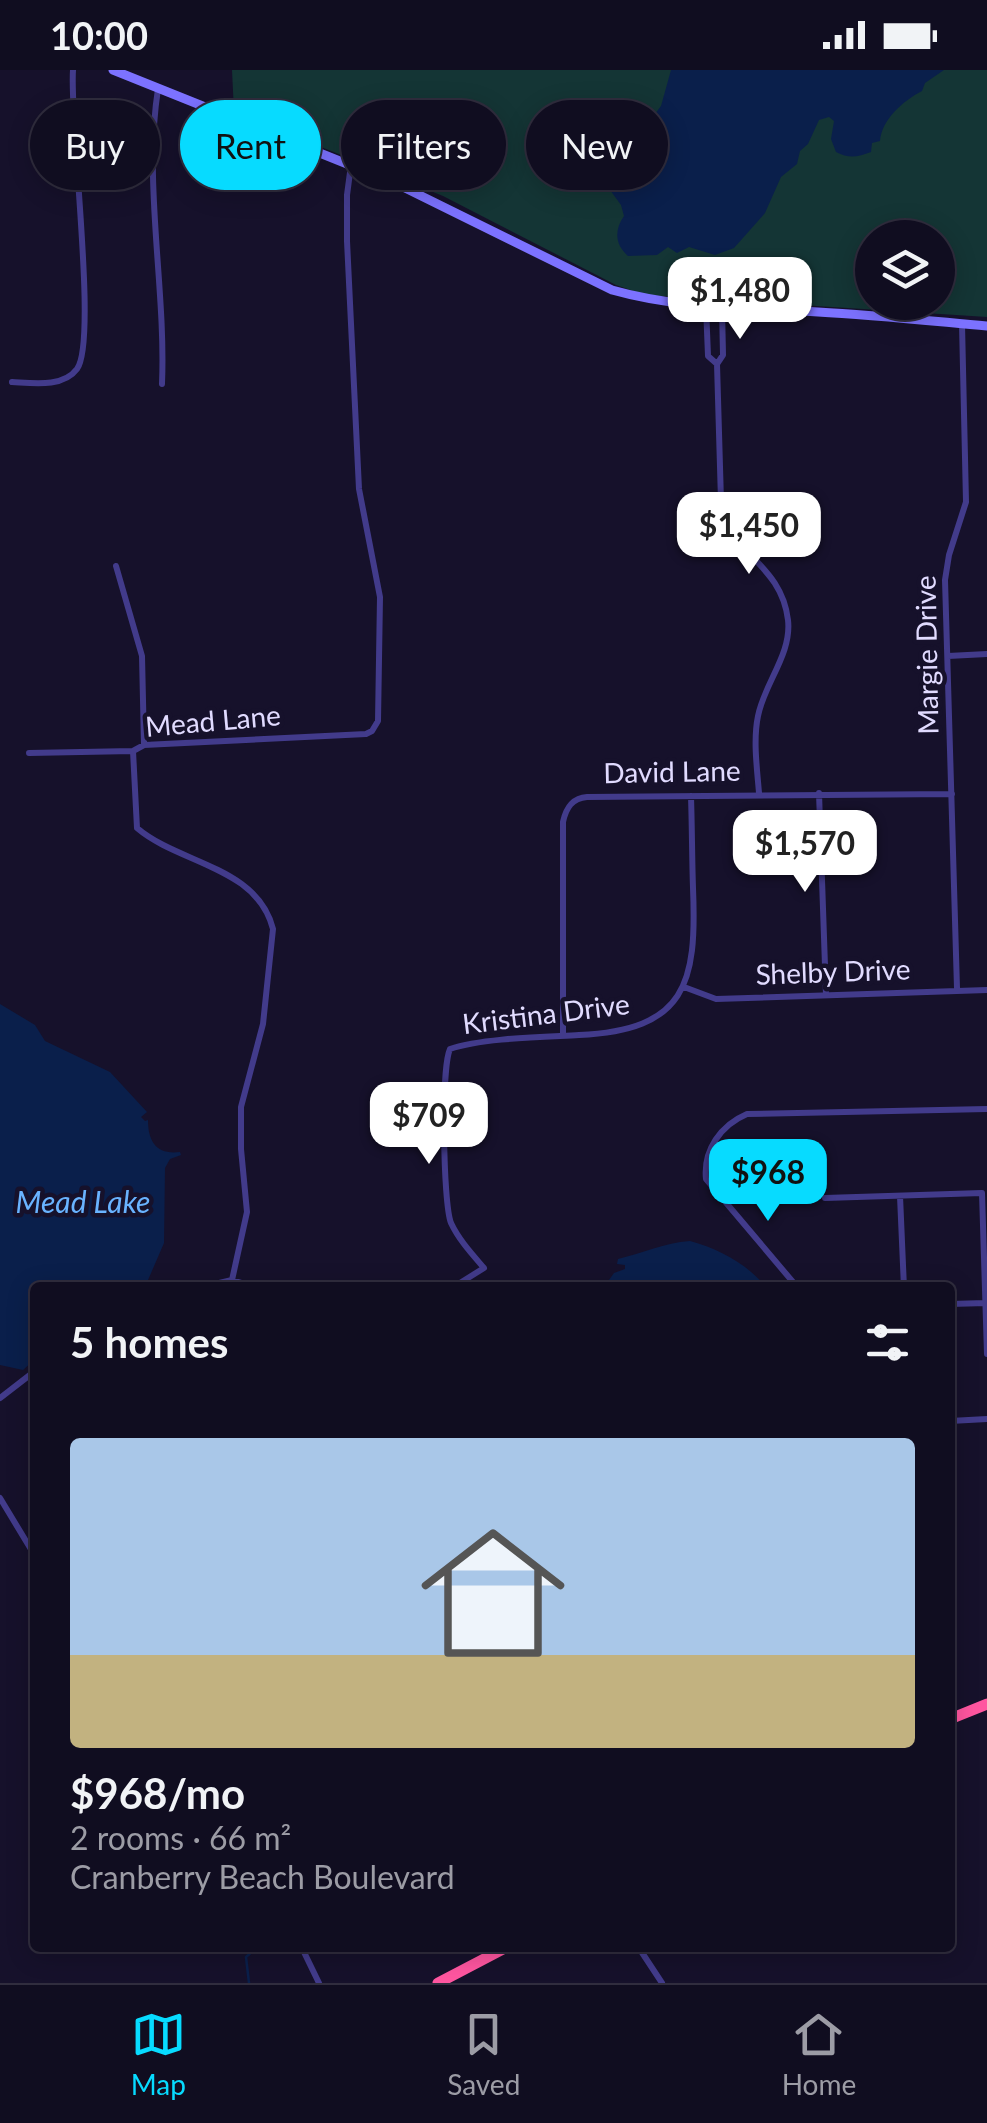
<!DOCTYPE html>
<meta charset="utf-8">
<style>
:root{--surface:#100d20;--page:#191629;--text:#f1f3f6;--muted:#9c9ca5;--line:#302d3e;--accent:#07dbff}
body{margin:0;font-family:Lato,sans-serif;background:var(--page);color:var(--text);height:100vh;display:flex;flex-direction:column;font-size:38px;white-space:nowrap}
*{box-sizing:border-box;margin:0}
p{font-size:32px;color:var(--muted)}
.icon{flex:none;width:55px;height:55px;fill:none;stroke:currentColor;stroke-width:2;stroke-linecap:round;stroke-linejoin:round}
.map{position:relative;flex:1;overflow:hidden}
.details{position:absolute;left:30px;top:1212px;width:925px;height:670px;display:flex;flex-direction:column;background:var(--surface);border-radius:10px;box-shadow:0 5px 25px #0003,0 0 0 2px var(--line)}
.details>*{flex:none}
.guide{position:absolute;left:30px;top:30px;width:928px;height:90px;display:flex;gap:20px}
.buttons{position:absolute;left:855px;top:150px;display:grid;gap:20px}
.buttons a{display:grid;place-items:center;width:100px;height:100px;border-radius:50%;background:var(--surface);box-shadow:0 5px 25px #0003,0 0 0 2px var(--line);font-size:50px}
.price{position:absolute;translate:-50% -85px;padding:0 22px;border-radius:20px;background:#fff;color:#222;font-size:32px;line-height:65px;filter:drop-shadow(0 2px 5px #0008)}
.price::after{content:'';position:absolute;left:50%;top:60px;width:30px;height:22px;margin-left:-15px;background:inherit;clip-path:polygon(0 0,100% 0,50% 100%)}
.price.active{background:var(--accent);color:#111}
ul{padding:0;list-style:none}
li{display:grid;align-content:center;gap:20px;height:530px;padding:0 40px}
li+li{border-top:2px solid var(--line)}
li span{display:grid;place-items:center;height:310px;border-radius:10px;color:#555}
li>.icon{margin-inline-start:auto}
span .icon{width:180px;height:180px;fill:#fffc;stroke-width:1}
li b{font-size:42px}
h2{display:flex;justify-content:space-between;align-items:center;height:120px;padding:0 40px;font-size:42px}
.pill{padding:0 35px;border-radius:45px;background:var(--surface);box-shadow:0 5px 25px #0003,0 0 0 2px var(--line);font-size:35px;line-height:90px}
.pill.active{background:var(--accent);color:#111}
.status{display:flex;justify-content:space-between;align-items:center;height:70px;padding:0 50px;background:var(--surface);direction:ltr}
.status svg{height:28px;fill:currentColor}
.dock{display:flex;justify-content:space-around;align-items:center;height:140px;border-top:2px solid var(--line);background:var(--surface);font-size:28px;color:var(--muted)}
.dock a{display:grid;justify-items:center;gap:5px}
.dock .active{color:var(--accent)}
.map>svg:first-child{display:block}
.park{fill:#143535;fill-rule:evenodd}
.water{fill:#0a1f4b}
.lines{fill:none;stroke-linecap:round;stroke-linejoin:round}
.stream{stroke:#0a1f4b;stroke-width:2.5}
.street{stroke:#423b8b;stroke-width:6}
.secondary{stroke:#7c72ff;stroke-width:9}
.highway{stroke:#ff56a0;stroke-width:11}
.labels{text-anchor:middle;stroke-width:9;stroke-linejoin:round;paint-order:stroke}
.street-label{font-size:28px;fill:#e1dbff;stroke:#16112b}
.water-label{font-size:30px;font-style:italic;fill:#69b3ff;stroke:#16112b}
</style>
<div class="status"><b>10:00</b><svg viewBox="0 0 49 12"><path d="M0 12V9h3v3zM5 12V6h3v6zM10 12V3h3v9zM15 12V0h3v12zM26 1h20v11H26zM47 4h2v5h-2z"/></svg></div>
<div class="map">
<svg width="987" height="1913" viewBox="0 0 987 1913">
<rect width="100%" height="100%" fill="#16112b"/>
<!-- park -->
<path class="park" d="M 232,0 L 987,0 L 987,247 L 645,225 L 616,215 L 443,126 L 234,42 ZM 872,168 L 938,168 L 938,232 L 872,232 Z"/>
<!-- water -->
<path class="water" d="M 671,0 L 944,0 L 925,13 L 922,21 C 903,31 882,49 880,71 L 872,73 L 871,82 C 858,87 849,89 836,82 L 831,69 L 834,51 L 829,47 L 819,50 L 808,74 L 800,81 L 797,94 L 781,107 L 765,143 L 734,178 L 715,185 L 689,177 L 677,183 L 668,177 L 657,185 L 628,186 C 615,175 614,160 624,146 L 621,135 L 610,120 L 609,98 L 617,84 L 629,78 L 661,36 Z
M 0,934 L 35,955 L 45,971 L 110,1002 L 147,1042 L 141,1047 L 145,1051 L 148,1050 C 148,1072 157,1085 180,1082 L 181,1085 L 170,1089 L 165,1098 L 164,1173 L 145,1217 L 35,1218 L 35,1289 L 23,1300 L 0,1295 Z
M 690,1171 C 719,1179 746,1193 766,1217 L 604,1217 L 614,1203 L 625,1199 L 625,1195 L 617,1194 L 618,1189 C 643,1183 664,1173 690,1171 Z"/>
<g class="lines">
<!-- stream -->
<path class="stream" d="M 249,1913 L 246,1887 L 256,1878"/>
<!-- street -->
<path class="street" d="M 158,19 C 143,114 166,218 162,314
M 706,236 L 708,286 L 717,294
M 722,238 L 723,285 L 717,294 L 721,431 C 725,447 733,467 745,479 C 766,501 784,517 788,550 C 792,584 764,614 758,646 C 753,670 757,698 759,723
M 12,312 C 32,313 63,318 77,299 C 98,270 69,53 73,0
M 116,496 L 142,586 L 144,675
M 948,586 L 987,584
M 29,683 L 133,681
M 819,723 L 826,925
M 684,917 L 716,929 L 987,920
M 957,918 L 945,510 L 949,485 L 966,432 L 962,254
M 563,966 L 563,752 C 566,738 572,728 587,727 L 952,724
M 900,1126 L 904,1218
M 825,1128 L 982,1123 L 987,1284
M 232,1210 L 258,1218
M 198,1218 L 232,1210 L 247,1142 L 241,1079 L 241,1037 L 263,954 L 273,859 C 257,796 179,794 137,758 L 133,681 L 144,675 L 366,664 L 372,661 L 378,651 L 380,527 L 359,419 L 347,171 L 347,125 L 351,95
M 452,1218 L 484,1198 C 472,1184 459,1170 451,1153 C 443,1133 441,999 450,979 C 482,968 543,967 579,965 C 686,960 697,914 693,818 C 692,788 692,757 691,726
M 798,1218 L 706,1109 C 703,1080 721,1055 747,1044 L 987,1039
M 950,1234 L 986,1233
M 0,1328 L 35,1301
M 950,1351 L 987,1349
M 0,1428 L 35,1486
M 302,1878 L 319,1913
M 639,1878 L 662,1913"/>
<!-- secondary -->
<path class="secondary" d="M 113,0 L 397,114 L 612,220 C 679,239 748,238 818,242 C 874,245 931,251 987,256"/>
<!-- highway -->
<path class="highway" d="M 950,1649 L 987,1634
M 438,1913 L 505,1878"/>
</g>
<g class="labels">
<!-- street labels -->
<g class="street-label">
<text transform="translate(927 585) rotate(-91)" y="10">Margie Drive</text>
<text transform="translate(213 651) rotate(-5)" y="10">Mead Lane</text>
<text transform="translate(672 702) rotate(-1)" y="10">David Lane</text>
<text transform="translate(833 902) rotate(-2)" y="10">Shelby Drive</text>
<text transform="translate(546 944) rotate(-7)" y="10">Kristina Drive</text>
</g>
<!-- water labels -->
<g class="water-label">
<text x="83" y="1143">Mead Lake</text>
</g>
</g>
</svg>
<div class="buttons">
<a><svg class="icon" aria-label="layers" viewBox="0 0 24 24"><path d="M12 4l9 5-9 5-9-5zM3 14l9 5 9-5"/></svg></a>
</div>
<b class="price" style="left:740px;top:272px">$1,480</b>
<b class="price" style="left:749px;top:507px">$1,450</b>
<b class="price" style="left:805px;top:825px">$1,570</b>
<b class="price" style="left:429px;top:1097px">$709</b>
<b class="price active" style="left:768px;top:1154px">$968</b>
<div class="guide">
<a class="pill">Buy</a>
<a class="pill active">Rent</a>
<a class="pill">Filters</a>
<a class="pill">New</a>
</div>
<section class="details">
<h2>5 homes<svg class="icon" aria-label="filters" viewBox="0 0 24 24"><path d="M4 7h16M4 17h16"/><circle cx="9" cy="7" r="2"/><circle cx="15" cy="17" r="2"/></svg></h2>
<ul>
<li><span style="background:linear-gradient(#a9c7e8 70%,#c2b280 0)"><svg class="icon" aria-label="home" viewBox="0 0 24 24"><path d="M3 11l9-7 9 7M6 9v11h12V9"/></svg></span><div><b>$968/mo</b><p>2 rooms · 66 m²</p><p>Cranberry Beach Boulevard</p></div></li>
</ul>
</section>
</div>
<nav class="dock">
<a class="active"><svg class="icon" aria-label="map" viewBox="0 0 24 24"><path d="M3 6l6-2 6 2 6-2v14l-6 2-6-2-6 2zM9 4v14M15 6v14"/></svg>Map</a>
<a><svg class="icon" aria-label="saved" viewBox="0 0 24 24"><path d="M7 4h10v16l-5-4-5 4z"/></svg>Saved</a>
<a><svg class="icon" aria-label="home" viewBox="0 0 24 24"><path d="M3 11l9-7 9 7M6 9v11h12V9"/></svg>Home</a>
</nav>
